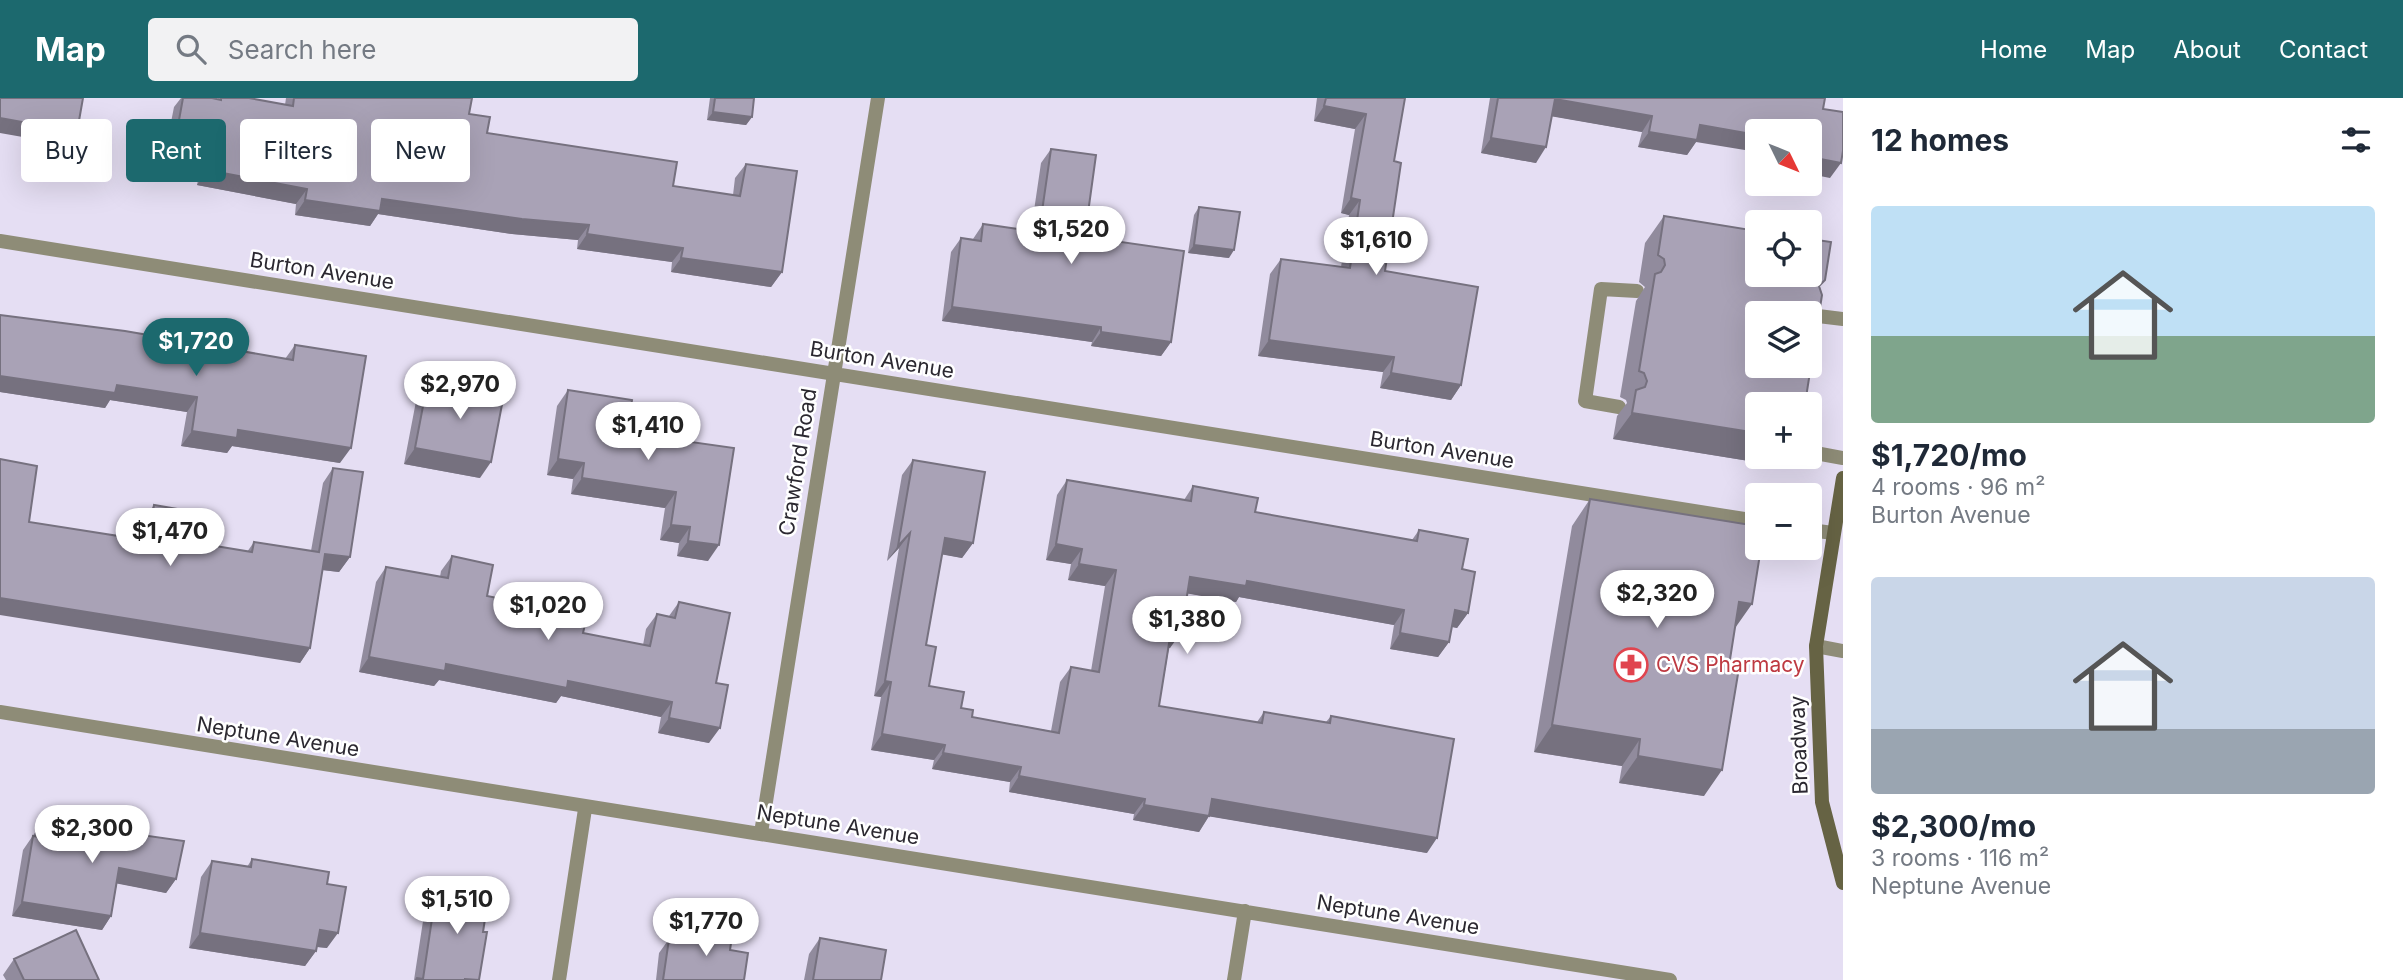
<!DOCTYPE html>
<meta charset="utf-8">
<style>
:root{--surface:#fff;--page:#f2f2f3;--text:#1f2937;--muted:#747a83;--accent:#1c696e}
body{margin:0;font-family:Inter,sans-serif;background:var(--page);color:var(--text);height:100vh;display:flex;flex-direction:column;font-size:26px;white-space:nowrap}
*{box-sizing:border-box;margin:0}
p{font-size:23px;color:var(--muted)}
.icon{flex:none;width:38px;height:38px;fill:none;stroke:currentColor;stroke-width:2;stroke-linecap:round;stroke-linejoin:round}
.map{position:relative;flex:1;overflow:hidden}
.side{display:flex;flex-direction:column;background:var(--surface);width:560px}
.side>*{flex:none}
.banner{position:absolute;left:21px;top:21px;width:665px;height:63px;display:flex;gap:14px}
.needle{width:46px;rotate:133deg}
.fabs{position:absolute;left:1745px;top:21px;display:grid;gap:14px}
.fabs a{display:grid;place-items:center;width:77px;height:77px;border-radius:7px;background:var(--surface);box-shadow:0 7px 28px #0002;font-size:35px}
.price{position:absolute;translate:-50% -60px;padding:0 16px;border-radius:24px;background:#fff;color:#222;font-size:23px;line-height:46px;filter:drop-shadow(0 2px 4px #0008)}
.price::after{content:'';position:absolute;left:50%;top:42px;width:21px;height:16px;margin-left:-10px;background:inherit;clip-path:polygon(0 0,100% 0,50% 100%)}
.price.current{background:var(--accent);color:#fff}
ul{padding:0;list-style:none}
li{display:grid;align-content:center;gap:14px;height:371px;padding:0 28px}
li span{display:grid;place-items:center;height:217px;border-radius:7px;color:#555}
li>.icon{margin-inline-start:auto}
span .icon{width:126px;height:126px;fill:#fffc;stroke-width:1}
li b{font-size:30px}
h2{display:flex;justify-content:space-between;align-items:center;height:84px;padding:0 28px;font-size:30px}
.pill{padding:0 24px;border-radius:7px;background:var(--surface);box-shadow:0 7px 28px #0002;font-size:24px;line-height:63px}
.pill.current{background:var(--accent);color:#fff}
header{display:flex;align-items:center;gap:42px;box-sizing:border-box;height:98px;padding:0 35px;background:var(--accent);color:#fff}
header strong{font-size:33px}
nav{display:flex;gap:38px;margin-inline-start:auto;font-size:24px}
.search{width:490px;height:63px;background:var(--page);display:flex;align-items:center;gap:18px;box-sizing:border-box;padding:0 24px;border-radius:7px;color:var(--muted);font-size:26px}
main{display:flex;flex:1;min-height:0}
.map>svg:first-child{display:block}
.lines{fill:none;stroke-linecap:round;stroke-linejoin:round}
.lane{stroke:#8e8c77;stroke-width:14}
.street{stroke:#8e8c77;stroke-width:14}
.secondary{stroke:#666344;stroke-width:14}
.wall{fill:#918b9d}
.shaded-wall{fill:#76717f}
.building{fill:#a9a2b6;stroke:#76717f;stroke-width:2;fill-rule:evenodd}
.labels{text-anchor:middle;stroke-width:5;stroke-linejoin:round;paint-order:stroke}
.street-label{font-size:21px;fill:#2b2830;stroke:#fff}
.health-label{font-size:21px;fill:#be3a42;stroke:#fff;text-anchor:start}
</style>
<header>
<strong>Map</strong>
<div class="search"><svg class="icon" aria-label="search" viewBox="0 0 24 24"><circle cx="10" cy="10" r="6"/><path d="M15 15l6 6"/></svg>Search here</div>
<nav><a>Home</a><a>Map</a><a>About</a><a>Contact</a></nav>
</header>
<main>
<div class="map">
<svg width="1843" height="882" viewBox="0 0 1843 882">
<rect width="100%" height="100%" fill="#e5def3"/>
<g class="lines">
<!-- lane -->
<path class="lane" d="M 1810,217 L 1843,221
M 1619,309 L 1585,303 L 1601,191 L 1637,193
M 1810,354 L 1843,360"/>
<!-- street -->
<path class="street" d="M 0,143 L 1757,423
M 1810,432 L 1833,435
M 1816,548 L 1843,553
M 0,614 C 556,706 1113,792 1670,882
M 761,735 L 878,0
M 559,882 L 585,711
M 1234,882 L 1245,813"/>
<!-- secondary -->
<path class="secondary" d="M 1843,380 L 1816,548 L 1822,704 L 1843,785"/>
</g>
<!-- wall -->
<path class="wall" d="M 181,0 L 217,1 L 218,0 L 249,0 L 285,7 L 286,0 L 472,0 L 469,16 L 487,35 L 673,88 L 733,97 L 735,80 L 746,66 L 782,174 L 771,189 L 671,174 L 672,164 L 577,151 L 578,142 L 512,136 L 378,116 L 370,128 L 295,117 L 296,106 L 197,87 L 199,77 L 162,70 L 174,9 Z
M 710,0 L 754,0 L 752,19 L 746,27 L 707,22 Z
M 1317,0 L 1405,0 L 1394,63 L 1385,173 L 1461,287 L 1451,302 L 1380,290 L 1383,274 L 1258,258 L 1270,176 L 1281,161 L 1341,169 L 1349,117 L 1341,115 L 1355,31 L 1314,23 Z
M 1490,0 L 1825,0 L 1823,11 L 1830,80 L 1810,33 L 1696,44 L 1687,57 L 1638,49 L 1642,34 L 1552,18 L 1536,65 L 1481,55 Z
M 1051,51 L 1088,115 L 1093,140 L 1171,244 L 1161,258 L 1091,248 L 1092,244 L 942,223 L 951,154 L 961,140 L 973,141 L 983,126 L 1031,133 L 1041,65 Z
M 1199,109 L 1229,160 L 1188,155 L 1194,117 Z
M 1664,118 L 1820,189 L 1757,359 L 1787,359 L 1780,368 L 1613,341 L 1617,318 L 1627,305 L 1626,302 L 1620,299 L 1636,203 L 1645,189 L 1639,184 L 1645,145 Z
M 295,247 L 340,365 L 232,348 L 227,355 L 181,348 L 187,314 L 110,302 L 105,310 L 0,294 L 285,261 Z
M 428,282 L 480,380 L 404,366 L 417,298 Z
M 568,292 L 627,335 L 734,350 L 708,463 L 677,458 L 679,445 L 660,442 L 665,410 L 571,396 L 573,381 L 547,377 L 557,308 Z
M 913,362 L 973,445 L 962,460 L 942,456 L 926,547 L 929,588 L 961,610 L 972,619 L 1051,633 L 1060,584 L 1071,569 L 1091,573 L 1105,488 L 1068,482 L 1071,466 L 1046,462 L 1057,397 L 1067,382 L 1184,402 L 1193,388 L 1255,414 L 1412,442 L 1419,432 L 1462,471 L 1468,515 L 1457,530 L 1452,529 L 1449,544 L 1438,559 L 1390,551 L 1394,527 L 1239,499 L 1236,504 L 1187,495 L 1170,550 L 1169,550 L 1159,608 L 1257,624 L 1264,614 L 1326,624 L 1331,618 L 1427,755 L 1209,718 L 1199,734 L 1133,722 L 1134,716 L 1009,694 L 1010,684 L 932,671 L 934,662 L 871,652 L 881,599 L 874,598 L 899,450 L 887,463 L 902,377 Z
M 333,370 L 350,459 L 339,474 L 322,472 L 310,550 L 300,565 L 29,424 L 122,439 L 125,434 L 141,436 L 143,423 L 154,407 L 185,443 L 247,454 L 254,444 L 311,453 L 323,385 Z
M 1590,401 L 1735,529 L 1704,698 L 1619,685 L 1622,668 L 1534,654 L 1572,428 Z
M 452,458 L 487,498 L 583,535 L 643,547 L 646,531 L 657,516 L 669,518 L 679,504 L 716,585 L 709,645 L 658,635 L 661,619 L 561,598 L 556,605 L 439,582 L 434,588 L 359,574 L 376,484 L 386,469 L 440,479 L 441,473 Z
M 43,723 L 176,781 L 166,795 L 117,785 L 111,818 L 102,832 L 12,818 L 23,752 Z
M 252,761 L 327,786 L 327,850 L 317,849 L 316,853 L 305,868 L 189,850 L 201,779 L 212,763 L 247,769 Z
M 456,790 L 483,834 L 479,882 L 414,882 L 425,810 L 436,794 L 451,796 Z
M 701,826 L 730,852 L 744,882 L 656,882 L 659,855 L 669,841 L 691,844 L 691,841 Z
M 820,840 L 881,882 L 804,882 L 809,856 Z
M 14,861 L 99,882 L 6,882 L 3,877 Z"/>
<!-- shaded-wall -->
<path class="shaded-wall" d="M 1555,1 L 1652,18 L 1642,34 L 1544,17 Z
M 1324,8 L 1366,16 L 1355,31 L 1314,23 Z
M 713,14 L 752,19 L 746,27 L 707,22 Z
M 0,20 L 77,34 L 68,47 L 0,35 Z
M 1700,27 L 1757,37 L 1757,54 L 1696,44 L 1687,57 L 1638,49 L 1649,34 Z
M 1491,40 L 1546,49 L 1536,65 L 1481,55 Z
M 173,55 L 209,62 L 199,77 L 162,70 Z
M 1810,59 L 1841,65 L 1830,80 L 1810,76 Z
M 207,72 L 307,91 L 296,106 L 197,87 Z
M 1351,100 L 1360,102 L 1349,117 L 1341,115 Z
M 382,101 L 589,127 L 578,142 L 512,136 L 378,116 L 370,128 L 295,117 L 305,102 Z
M 587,136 L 683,150 L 672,164 L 577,151 Z
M 1194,147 L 1234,152 L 1229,160 L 1188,155 Z
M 681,160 L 782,174 L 771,189 L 671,174 Z
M 952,209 L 1101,229 L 1092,244 L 942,223 Z
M 1101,234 L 1171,244 L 1161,258 L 1091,248 Z
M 1269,242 L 1394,259 L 1383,274 L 1258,258 Z
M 1391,275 L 1461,287 L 1451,302 L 1380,290 Z
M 0,278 L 117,287 L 197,299 L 187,314 L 110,302 L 105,310 L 0,294 Z
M 1632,315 L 1757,335 L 1757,359 L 1787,359 L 1780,368 L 1613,341 Z
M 238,332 L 351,350 L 340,365 L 232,348 L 227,355 L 181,348 L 192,333 Z
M 415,350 L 491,364 L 480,380 L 404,366 Z
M 558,361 L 584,365 L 573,381 L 547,377 Z
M 582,380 L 676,394 L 665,410 L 571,396 Z
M 671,427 L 690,429 L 679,445 L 660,442 Z
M 910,435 L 899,450 L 887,463 L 898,448 Z
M 945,440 L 973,445 L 962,460 L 934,455 Z
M 688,443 L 719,447 L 708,463 L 677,458 Z
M 1056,446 L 1082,451 L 1071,466 L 1046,462 Z
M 325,456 L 350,459 L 339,474 L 314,471 Z
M 1079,466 L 1116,472 L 1105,488 L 1068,482 Z
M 1190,479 L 1247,483 L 1404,512 L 1394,527 L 1239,499 L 1236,504 L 1179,494 Z
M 0,500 L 310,550 L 300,565 L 0,517 Z
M 1739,504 L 1752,506 L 1733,533 Z
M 1455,512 L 1468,515 L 1457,530 L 1444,527 Z
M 1171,533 L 1181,535 L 1170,550 L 1161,549 Z
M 1400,535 L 1449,544 L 1438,559 L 1390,551 Z
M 369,559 L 446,566 L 568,583 L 672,604 L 661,619 L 561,598 L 556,605 L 439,582 L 434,588 L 359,574 Z
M 885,583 L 891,584 L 881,599 L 874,598 Z
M 669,620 L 720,630 L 709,645 L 658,635 Z
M 1552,627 L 1640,641 L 1622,668 L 1534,654 Z
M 882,636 L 945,647 L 934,662 L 871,652 Z
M 943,655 L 1021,669 L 1010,684 L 932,671 Z
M 1638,658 L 1722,672 L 1704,698 L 1619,685 Z
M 1019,678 L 1145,701 L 1134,716 L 1009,694 Z
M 1212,701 L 1437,740 L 1427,755 L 1201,717 Z
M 1144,707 L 1209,718 L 1199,734 L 1133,722 Z
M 119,770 L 176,781 L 166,795 L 109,784 Z
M 22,804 L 111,818 L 102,832 L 12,818 Z
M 320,832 L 338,835 L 327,850 L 309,848 Z
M 200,835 L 316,853 L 305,868 L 189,850 Z"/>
<!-- building -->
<path class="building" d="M 0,0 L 83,0 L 77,34 L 0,20 Z
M 183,0 L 212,0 L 221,2 L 221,0 L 249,0 L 293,8 L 294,0 L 472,0 L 469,16 L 490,19 L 487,35 L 677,64 L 673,88 L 740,98 L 746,66 L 797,73 L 782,174 L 681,160 L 683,150 L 587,136 L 589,127 L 522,121 L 382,101 L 380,113 L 305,102 L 307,91 L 207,72 L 209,62 L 173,55 Z
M 715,0 L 754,0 L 752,19 L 713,14 Z
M 1326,0 L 1405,0 L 1394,63 L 1401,65 L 1385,173 L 1478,189 L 1461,287 L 1391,275 L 1394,259 L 1269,242 L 1281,161 L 1350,170 L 1360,102 L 1351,100 L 1366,16 L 1324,8 Z
M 1498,0 L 1825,0 L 1823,11 L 1843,14 L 1843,53 L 1841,65 L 1810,59 L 1810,33 L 1757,33 L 1757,37 L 1700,27 L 1697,42 L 1649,34 L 1652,18 L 1555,1 L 1546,49 L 1491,40 Z
M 1051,51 L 1096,57 L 1088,115 L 1096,116 L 1093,140 L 1184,153 L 1171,244 L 1101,234 L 1101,229 L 952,209 L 961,140 L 981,143 L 983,126 L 1039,134 Z
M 1199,109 L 1240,114 L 1234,152 L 1194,147 Z
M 1664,118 L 1757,133 L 1757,177 L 1810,177 L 1810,141 L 1831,144 L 1825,182 L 1819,188 L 1822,197 L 1805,306 L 1757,306 L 1757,335 L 1632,315 L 1636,292 L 1645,289 L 1647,283 L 1644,275 L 1639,273 L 1655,176 L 1661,174 L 1665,167 L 1664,161 L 1658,157 ZM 1757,215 L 1810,215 L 1810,268 L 1757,268 Z
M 0,217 L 125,233 L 293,262 L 295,247 L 366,258 L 351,350 L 238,332 L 237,340 L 192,333 L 197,299 L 117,287 L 115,295 L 0,278 Z
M 428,282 L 504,296 L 491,364 L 415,350 Z
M 568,292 L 632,302 L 627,335 L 734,350 L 719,447 L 688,443 L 690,429 L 671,427 L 676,394 L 582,380 L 584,365 L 558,361 Z
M 0,361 L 37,368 L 29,424 L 125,439 L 125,434 L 149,437 L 154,407 L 189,413 L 185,443 L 252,454 L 254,444 L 319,454 L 333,370 L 363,374 L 350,459 L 325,456 L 310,550 L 0,500 Z
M 913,362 L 985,374 L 973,445 L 945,440 L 926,547 L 936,549 L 929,588 L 964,594 L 961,610 L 973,612 L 972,619 L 1059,635 L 1071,569 L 1099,574 L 1116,472 L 1079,466 L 1082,451 L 1056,446 L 1067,382 L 1191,403 L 1193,388 L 1258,400 L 1255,414 L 1417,443 L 1419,432 L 1468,441 L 1462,471 L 1475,474 L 1468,515 L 1455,512 L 1449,544 L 1400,535 L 1404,512 L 1247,483 L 1246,488 L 1190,479 L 1181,535 L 1171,533 L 1159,608 L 1262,625 L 1264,614 L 1330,625 L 1331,618 L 1454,641 L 1437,740 L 1212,701 L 1209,718 L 1144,707 L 1145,701 L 1019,678 L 1021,669 L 943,655 L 945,647 L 882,636 L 891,584 L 885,583 L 910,435 L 898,448 Z
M 1590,401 L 1757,428 L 1757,450 L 1761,450 L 1752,506 L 1739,504 L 1728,574 L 1738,576 L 1722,672 L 1638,658 L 1640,641 L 1552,627 Z
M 452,458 L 493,467 L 487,498 L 587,518 L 583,535 L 650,548 L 657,516 L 675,520 L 679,504 L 730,515 L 716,585 L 728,587 L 720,630 L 669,620 L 672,604 L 568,583 L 567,590 L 446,566 L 445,573 L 369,559 L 386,469 L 448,480 Z
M 43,723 L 184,743 L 176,781 L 119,770 L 111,818 L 22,804 L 33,738 L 40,739 Z
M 252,761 L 329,774 L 327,786 L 346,789 L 338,835 L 320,832 L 316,853 L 200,835 L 212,763 L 251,769 Z
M 456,790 L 489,795 L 483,834 L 487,834 L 479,882 L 465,881 L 465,882 L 416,882 L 417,880 L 423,881 L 436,794 L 455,797 Z
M 701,826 L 733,831 L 730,852 L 748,855 L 744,882 L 663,882 L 669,841 L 699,845 Z
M 76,832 L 99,882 L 24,882 L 14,861 Z
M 820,840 L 886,852 L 881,882 L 813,882 Z"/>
<!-- icons -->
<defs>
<symbol id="pharmacy-ring" viewBox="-11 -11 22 22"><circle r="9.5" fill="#fff" stroke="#e0444e" stroke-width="1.5"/><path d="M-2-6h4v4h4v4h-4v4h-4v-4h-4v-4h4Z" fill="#e0444e"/></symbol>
</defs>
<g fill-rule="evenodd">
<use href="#pharmacy-ring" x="1612" y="548" width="38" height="38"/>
</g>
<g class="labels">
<!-- street labels -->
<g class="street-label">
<text transform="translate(322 173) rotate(9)" y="7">Burton Avenue</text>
<text transform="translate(882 262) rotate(9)" y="7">Burton Avenue</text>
<text transform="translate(1442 352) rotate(9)" y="7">Burton Avenue</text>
<text transform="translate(798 364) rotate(-81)" y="7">Crawford Road</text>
<text transform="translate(278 639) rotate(9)" y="7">Neptune Avenue</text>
<text transform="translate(1799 647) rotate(-92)" y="7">Broadway</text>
<text transform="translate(838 727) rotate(9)" y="7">Neptune Avenue</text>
<text transform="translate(1398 817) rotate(9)" y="7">Neptune Avenue</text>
</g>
<!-- health labels -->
<g class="health-label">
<text x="1656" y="574">CVS Pharmacy</text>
</g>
</g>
</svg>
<div class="fabs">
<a><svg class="needle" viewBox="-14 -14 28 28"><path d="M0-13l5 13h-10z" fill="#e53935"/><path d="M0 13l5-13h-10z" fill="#747a83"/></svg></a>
<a><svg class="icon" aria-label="locate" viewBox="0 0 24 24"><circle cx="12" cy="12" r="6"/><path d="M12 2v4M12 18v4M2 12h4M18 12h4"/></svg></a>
<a><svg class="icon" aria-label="layers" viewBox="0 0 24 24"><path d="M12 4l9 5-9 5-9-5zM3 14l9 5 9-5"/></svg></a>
<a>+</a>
<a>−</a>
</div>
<b class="price" style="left:1071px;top:168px">$1,520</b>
<b class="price" style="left:1376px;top:179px">$1,610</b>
<b class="price current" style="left:196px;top:280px">$1,720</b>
<b class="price" style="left:460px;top:323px">$2,970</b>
<b class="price" style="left:648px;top:364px">$1,410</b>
<b class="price" style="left:170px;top:470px">$1,470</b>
<b class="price" style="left:1657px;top:532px">$2,320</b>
<b class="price" style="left:548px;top:544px">$1,020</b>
<b class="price" style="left:1187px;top:558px">$1,380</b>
<b class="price" style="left:92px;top:767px">$2,300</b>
<b class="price" style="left:457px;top:838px">$1,510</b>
<b class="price" style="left:706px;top:860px">$1,770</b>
<div class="banner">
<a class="pill">Buy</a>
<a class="pill current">Rent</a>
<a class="pill">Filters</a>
<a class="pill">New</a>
</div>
</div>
<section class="side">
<h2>12 homes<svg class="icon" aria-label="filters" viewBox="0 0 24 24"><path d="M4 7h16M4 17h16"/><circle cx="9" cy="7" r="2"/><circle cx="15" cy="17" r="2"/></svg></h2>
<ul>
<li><span style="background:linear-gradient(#bfe0f5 60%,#7fa58c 0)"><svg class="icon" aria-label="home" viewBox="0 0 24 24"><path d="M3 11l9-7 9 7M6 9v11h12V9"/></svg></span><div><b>$1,720/mo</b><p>4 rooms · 96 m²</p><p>Burton Avenue</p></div></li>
<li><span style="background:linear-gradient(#c9d6e8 70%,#9aa5b1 0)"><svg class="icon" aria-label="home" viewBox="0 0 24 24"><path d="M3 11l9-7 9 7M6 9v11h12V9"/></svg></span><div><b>$2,300/mo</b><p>3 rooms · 116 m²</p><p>Neptune Avenue</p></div></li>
</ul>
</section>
</main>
